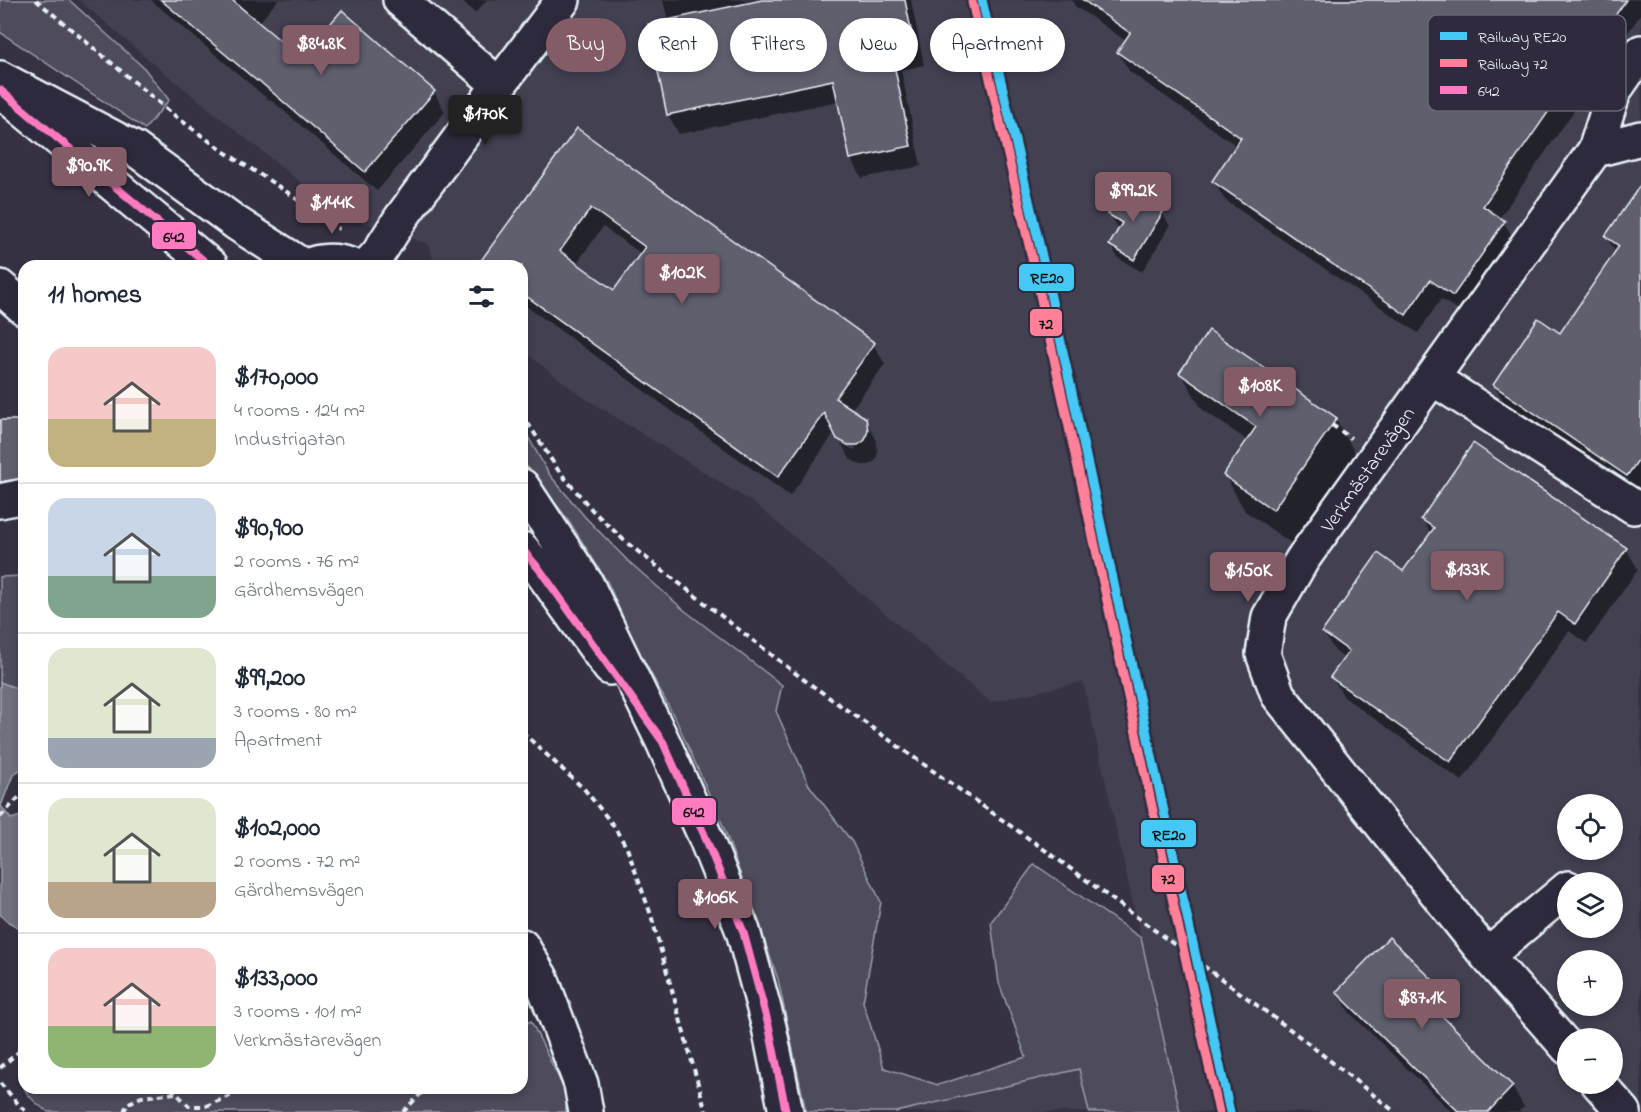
<!DOCTYPE html>
<meta charset="utf-8">
<style>
:root{--surface:#fff;--page:#f6f6f7;--text:#1f2937;--muted:#747a83;--line:#e0e1e3;--accent:#845c67}
body{margin:0;font-family:"Indie Flower",sans-serif;background:var(--page);color:var(--text);height:100vh;display:flex;flex-direction:column;font-size:22px;white-space:nowrap}
*{box-sizing:border-box;margin:0}
p{font-size:20px;color:var(--muted)}
.icon{flex:none;width:33px;height:33px;fill:none;stroke:currentColor;stroke-width:2;stroke-linecap:round;stroke-linejoin:round}
.map{position:relative;flex:1;overflow:hidden}
.sheet{position:absolute;left:18px;top:260px;width:510px;height:834px;display:flex;flex-direction:column;background:var(--surface);border-radius:18px;box-shadow:0 3px 9px #0003}
.sheet>*{flex:none}
.top-card{position:absolute;left:546px;top:18px;width:570px;height:54px;display:flex;gap:12px}
.buttons{position:absolute;left:1557px;top:794px;display:grid;gap:12px}
.buttons a{display:grid;place-items:center;width:66px;height:66px;border-radius:50%;background:var(--surface);box-shadow:0 3px 9px #0003;font-size:30px}
.price{position:absolute;translate:-50% -51px;padding:0 14px;border-radius:6px;background:var(--accent);color:#fff;font-size:20px;line-height:39px;filter:drop-shadow(0 2px 3px #0008)}
.price::after{content:'';position:absolute;left:50%;top:36px;width:18px;height:14px;margin-left:-9px;background:inherit;clip-path:polygon(0 0,100% 0,50% 100%)}
.price.on{background:#222;color:#fff}
ul{padding:0;list-style:none}
li{display:flex;align-items:center;gap:18px;height:150px;padding:0 30px}
li+li{border-top:2px solid var(--line)}
li span{display:grid;place-items:center;flex:none;width:168px;height:120px;border-radius:18px;color:#555}
li>.icon{margin-inline-start:auto}
span .icon{width:72px;height:72px;fill:#fffc;stroke-width:1}
li b{font-size:26px}
h2{display:flex;justify-content:space-between;align-items:center;height:72px;padding:0 30px;font-size:26px}
.tag{padding:0 21px;border-radius:27px;background:var(--surface);box-shadow:0 3px 9px #0003;font-size:21px;line-height:54px}
.tag.on{background:var(--accent);color:#fff}
.map>svg:first-child{display:block}
.built{fill:#433f51;fill-rule:evenodd}
.green{fill:#4d4b5c;stroke:#9a9eaa;stroke-width:1.5}
.water{fill:#70717f;stroke:#a0a4af;stroke-width:1.5}
.shadow{fill:#0007;fill-rule:evenodd}
.building{fill:#605e6e;stroke:#e8f1f8;stroke-width:1.5;fill-rule:evenodd}
.lines{fill:none;stroke-linecap:round;stroke-linejoin:round}
.minor-casing{stroke:#e8f1f8;stroke-width:38}
.major-casing{stroke:#e8f1f8;stroke-width:38}
.path{stroke:#e8f1f8;stroke-width:4;stroke-dasharray:6 4.5;stroke-linecap:butt}
.minor{stroke:#2f2a3d;stroke-width:33}
.major{stroke:#2f2a3d;stroke-width:33}
.bus-1-casing{stroke:#2f2a3d;stroke-width:12}
.bus-1{stroke:#fe7ac1;stroke-width:8}
.rail-1-casing{stroke:#2f2a3d;stroke-width:14}
.rail-2-casing{stroke:#2f2a3d;stroke-width:14}
.rail-1{stroke:#44c8f5;stroke-width:9}
.rail-2{stroke:#ff8098;stroke-width:9}
.labels{text-anchor:middle;stroke-width:4.5;stroke-linejoin:round;paint-order:stroke}
.street-label{font-size:20px;fill:#e8f1f8;stroke:#2f2a3d}
.key{fill:#2f2a3d;stroke:#666675;stroke-width:1.5}
.key-label{font-size:16px;fill:#e8f1f8}
.line-badge{stroke:#2f2a3d;stroke-width:2}
.pale-badge-label{font-size:16px;text-anchor:middle;font-weight:bold;fill:#111}
</style>
<div class="map">
<svg width="1641" height="1112" viewBox="0 0 1641 1112">
<rect width="100%" height="100%" fill="#363244"/>
<filter id="ink" filterUnits="userSpaceOnUse"><feTurbulence type="fractalNoise" baseFrequency=".0167" numOctaves="2"/><feDisplacementMap in="SourceGraphic" scale="12" xChannelSelector="R" yChannelSelector="G"/><feConvolveMatrix kernelMatrix="1 2 1 2 8 2 1 2 1" color-interpolation-filters="sRGB"/></filter>
<g filter="url(#ink)">
<!-- built -->
<path class="built" d="M 79,0 L 1641,0 L 1641,1112 L 1180,1112 L 1083,682 L 990,702 L 755,504 L 580,395 L 522,350 L 522,266 L 435,265 L 428,244 L 341,215 L 156,66 ZM 1568,804 L 1612,804 L 1612,849 L 1568,849 ZM 1568,882 L 1612,882 L 1612,927 L 1568,927 ZM 1568,960 L 1612,960 L 1612,1005 L 1568,1005 ZM 1568,1038 L 1612,1038 L 1612,1083 L 1568,1083 Z
M 1079,1069 L 1089,1112 L 896,1112 L 1009,1085 Z"/>
<!-- green -->
<path class="green" d="M 0,0 L 69,0 L 144,68 L 169,100 L 145,129 L 0,32 Z
M 522,426 L 549,474 L 585,517 L 627,560 L 684,610 L 782,685 L 776,711 L 809,785 L 852,842 L 881,902 L 863,1002 L 884,1068 L 938,1085 L 1026,1057 L 999,983 L 991,922 L 1034,864 L 1141,938 L 1180,1112 L 1089,1112 L 1079,1069 L 896,1112 L 806,1112 L 778,979 L 724,828 L 677,722 L 633,640 L 608,583 L 569,521 L 522,460 Z
M 24,576 L 24,753 L 0,779 L 0,577 Z
M 531,1021 L 566,1093 L 566,1112 L 48,1112 C 39,1106 29,1098 24,1088 L 522,1088 L 522,1025 Z"/>
<!-- water -->
<path class="water" d="M 0,682 L 24,691 L 24,767 L 13,775 L 1,806 L 11,819 L 24,815 L 24,931 L 5,920 L 0,914 Z"/>
<!-- shadow -->
<path class="shadow" d="M 151,0 L 278,0 L 258,24 L 301,60 L 434,92 L 445,112 L 377,191 L 270,99 L 269,100 Z
M 460,0 L 487,0 L 475,13 Z
M 663,0 L 911,0 L 924,65 L 901,70 L 921,166 L 862,178 L 851,158 L 839,101 L 679,134 L 668,115 L 668,21 Z
M 1072,0 L 1641,0 L 1641,14 L 1499,219 L 1504,222 L 1515,242 L 1465,315 L 1441,299 L 1418,333 L 1225,200 L 1213,181 L 1237,146 L 1130,72 L 1118,53 L 1126,41 L 1075,6 Z
M 577,130 L 873,344 L 885,364 L 851,410 L 865,419 L 876,439 L 878,451 L 876,460 L 869,465 L 861,465 L 850,459 L 841,443 L 854,450 L 856,447 L 838,438 L 835,432 L 790,496 L 522,303 L 522,266 ZM 603,227 L 642,254 L 614,292 L 576,264 Z
M 1641,187 L 1641,492 L 1639,495 L 1506,405 L 1494,385 L 1560,335 L 1616,253 L 1607,237 Z
M 1162,213 L 1170,226 L 1142,272 L 1118,258 L 1111,245 L 1120,229 L 1117,227 L 1110,214 Z
M 1181,373 L 1336,419 L 1356,455 L 1294,545 L 1245,511 L 1225,475 L 1248,441 L 1202,409 Z
M 0,421 L 24,422 L 24,506 L 0,507 Z
M 1474,445 L 1626,549 L 1638,569 L 1587,643 L 1569,631 L 1462,781 L 1344,697 L 1332,677 L 1345,659 L 1335,651 L 1323,632 L 1403,573 L 1431,534 L 1423,520 Z
M 1389,940 L 1437,986 L 1448,1006 L 1439,1015 L 1512,1087 L 1524,1107 L 1518,1112 L 1452,1112 L 1349,1012 L 1338,992 Z"/>
<!-- building -->
<path class="building" d="M 161,0 L 232,0 L 301,58 L 342,10 L 435,91 L 365,172 L 258,80 L 257,81 Z
M 762,0 L 905,0 L 914,45 L 891,50 L 911,146 L 850,159 L 833,80 L 667,115 L 648,24 Z
M 1083,0 L 1626,0 L 1483,206 L 1505,221 L 1453,296 L 1430,280 L 1406,315 L 1212,181 L 1241,138 L 1117,52 L 1130,33 Z
M 577,128 L 875,343 L 835,398 L 866,418 L 868,430 L 865,440 L 858,445 L 848,445 L 837,439 L 824,413 L 778,477 L 522,293 L 522,266 L 477,266 ZM 591,208 L 645,247 L 614,290 L 560,251 Z
M 1641,184 L 1641,456 L 1627,476 L 1493,385 L 1538,318 L 1560,333 L 1619,246 L 1605,236 Z
M 1123,188 L 1163,212 L 1134,260 L 1109,245 L 1122,223 L 1108,214 Z
M 1209,330 L 1337,418 L 1273,510 L 1223,475 L 1256,427 L 1179,373 Z
M 0,420 L 24,420 L 24,478 L 0,482 Z
M 1473,443 L 1627,548 L 1575,624 L 1558,612 L 1450,762 L 1330,677 L 1349,651 L 1322,632 L 1378,553 L 1403,571 L 1434,528 L 1421,519 Z
M 1389,937 L 1438,985 L 1425,999 L 1513,1086 L 1488,1112 L 1459,1112 L 1336,992 Z"/>
<g class="lines">
<defs>
<path id="minor" d="M 400,0 L 499,85
M 1595,150 L 1641,138
M 367,266 L 378,254 L 401,218 L 499,85 L 563,0
M 0,287 L 24,308
M 1432,378 L 1634,507
M 0,501 L 24,496
M 522,946 L 541,978 L 581,1084 L 586,1112
M 1487,956 L 1568,888
M 1568,1048 L 1487,956 L 1278,695 L 1263,654 L 1269,617 L 1302,560 L 1595,150 L 1614,91 L 1641,52
M 1598,1083 L 1624,1112"/>
<path id="major" d="M 0,78 L 135,149 L 236,223 L 303,266
M 8,97 L 211,266
M 307,266 C 323,259 337,260 353,266
M 522,486 L 586,583 L 663,742 L 704,834 L 743,931 L 769,1027 L 786,1112
M 522,549 L 540,570 L 610,668"/>
</defs>
<!-- minor casing -->
<use href="#minor" class="minor-casing"/>
<!-- major casing -->
<use href="#major" class="major-casing"/>
<!-- path -->
<path class="path" d="M 36,0 L 175,116 L 223,151 L 284,190 L 339,229
M 522,414 L 558,470 L 593,511 L 627,543 L 803,679 L 1052,855 L 1295,1033 L 1395,1112
M 1332,425 L 1351,438
M 522,732 L 585,790 L 613,825 L 627,848 L 651,915 L 706,1112
M 0,817 L 24,792
M 0,1068 L 24,1047
M 0,1083 L 21,1107 L 27,1112
M 171,1088 L 189,1106 L 206,1106 L 249,1088
M 124,1112 L 127,1104 L 141,1097 L 175,1093
M 403,1112 L 426,1088"/>
<!-- minor -->
<use href="#minor" class="minor"/>
<!-- major -->
<use href="#major" class="major"/>
<defs>
<path id="bus-1" d="M 0,90 L 210,266
M 522,549 L 540,570 L 663,742 L 704,834 L 743,931 L 769,1027 L 786,1112"/>
</defs>
<!-- bus-1 casing -->
<use href="#bus-1" class="bus-1-casing"/>
<!-- bus-1 -->
<use href="#bus-1" class="bus-1"/>
<defs>
<path id="rail-1" d="M 982,0 L 1042,256 L 1230,1112"/>
<path id="rail-2" d="M 972,2 L 1032,258 L 1219,1112"/>
</defs>
<!-- rail-1 casing -->
<use href="#rail-1" class="rail-1-casing"/>
<!-- rail-2 casing -->
<use href="#rail-2" class="rail-2-casing"/>
<!-- rail-1 -->
<use href="#rail-1" class="rail-1"/>
<!-- rail-2 -->
<use href="#rail-2" class="rail-2"/>
</g>
</g>
<g class="labels">
<!-- street labels -->
<g class="street-label">
<text transform="translate(1367 469) rotate(-55)" y="7">Verkmästarevägen</text>
</g>
</g>
<!-- legend -->
<rect x="1428" y="15" width="198" height="96" rx="9" class="key"/>
<rect x="1440" y="32" width="27" height="8" fill="#44c8f5"/>
<rect x="1440" y="59" width="27" height="8" fill="#ff8098"/>
<rect x="1440" y="86" width="27" height="8" fill="#fe7ac1"/>
<g class="key-label">
<text x="1478" y="42">Railway RE20</text>
<text x="1478" y="69">Railway 72</text>
<text x="1478" y="96">642</text>
</g>
<g class="line-badge">
<rect x="151" y="221" width="46" height="29" rx="6" fill="#fe7ac1"/>
<rect x="1018" y="263" width="57" height="29" rx="6" fill="#44c8f5"/>
<rect x="1029" y="308" width="34" height="29" rx="6" fill="#ff8098"/>
<rect x="671" y="797" width="46" height="29" rx="6" fill="#fe7ac1"/>
<rect x="1140" y="819" width="57" height="29" rx="6" fill="#44c8f5"/>
<rect x="1151" y="864" width="34" height="29" rx="6" fill="#ff8098"/>
</g>
<g class="pale-badge-label">
<text x="174" y="242">642</text>
<text x="1047" y="283">RE20</text>
<text x="1046" y="329">72</text>
<text x="694" y="817">642</text>
<text x="1169" y="840">RE20</text>
<text x="1168" y="884">72</text>
</g>
</svg>
<div class="buttons">
<a><svg class="icon" aria-label="locate" viewBox="0 0 24 24"><circle cx="12" cy="12" r="6"/><path d="M12 2v4M12 18v4M2 12h4M18 12h4"/></svg></a>
<a><svg class="icon" aria-label="layers" viewBox="0 0 24 24"><path d="M12 4l9 5-9 5-9-5zM3 14l9 5 9-5"/></svg></a>
<a>+</a>
<a>−</a>
</div>
<b class="price" style="left:321px;top:76px">$84.8K</b>
<b class="price on" style="left:485px;top:146px">$170K</b>
<b class="price" style="left:89px;top:198px">$90.9K</b>
<b class="price" style="left:1133px;top:223px">$99.2K</b>
<b class="price" style="left:332px;top:235px">$144K</b>
<b class="price" style="left:682px;top:305px">$102K</b>
<b class="price" style="left:1260px;top:418px">$108K</b>
<b class="price" style="left:1467px;top:602px">$133K</b>
<b class="price" style="left:1248px;top:603px">$150K</b>
<b class="price" style="left:715px;top:930px">$106K</b>
<b class="price" style="left:1422px;top:1030px">$87.1K</b>
<div class="top-card">
<a class="tag on">Buy</a>
<a class="tag">Rent</a>
<a class="tag">Filters</a>
<a class="tag">New</a>
<a class="tag">Apartment</a>
</div>
<section class="sheet">
<h2>11 homes<svg class="icon" aria-label="filters" viewBox="0 0 24 24"><path d="M4 7h16M4 17h16"/><circle cx="9" cy="7" r="2"/><circle cx="15" cy="17" r="2"/></svg></h2>
<ul>
<li><span style="background:linear-gradient(#f6c9c9 60%,#c2b280 0)"><svg class="icon" aria-label="home" viewBox="0 0 24 24"><path d="M3 11l9-7 9 7M6 9v11h12V9"/></svg></span><div><b>$170,000</b><p>4 rooms · 124 m²</p><p>Industrigatan</p></div></li>
<li><span style="background:linear-gradient(#c9d6e8 65%,#7fa58c 0)"><svg class="icon" aria-label="home" viewBox="0 0 24 24"><path d="M3 11l9-7 9 7M6 9v11h12V9"/></svg></span><div><b>$90,900</b><p>2 rooms · 76 m²</p><p>Gärdhemsvägen</p></div></li>
<li><span style="background:linear-gradient(#dfe7d0 75%,#9aa5b1 0)"><svg class="icon" aria-label="home" viewBox="0 0 24 24"><path d="M3 11l9-7 9 7M6 9v11h12V9"/></svg></span><div><b>$99,200</b><p>3 rooms · 80 m²</p><p>Apartment</p></div></li>
<li><span style="background:linear-gradient(#dfe7d0 70%,#b9a48a 0)"><svg class="icon" aria-label="home" viewBox="0 0 24 24"><path d="M3 11l9-7 9 7M6 9v11h12V9"/></svg></span><div><b>$102,000</b><p>2 rooms · 72 m²</p><p>Gärdhemsvägen</p></div></li>
<li><span style="background:linear-gradient(#f6c9c9 65%,#8fb573 0)"><svg class="icon" aria-label="home" viewBox="0 0 24 24"><path d="M3 11l9-7 9 7M6 9v11h12V9"/></svg></span><div><b>$133,000</b><p>3 rooms · 101 m²</p><p>Verkmästarevägen</p></div></li>
</ul>
</section>
</div>
